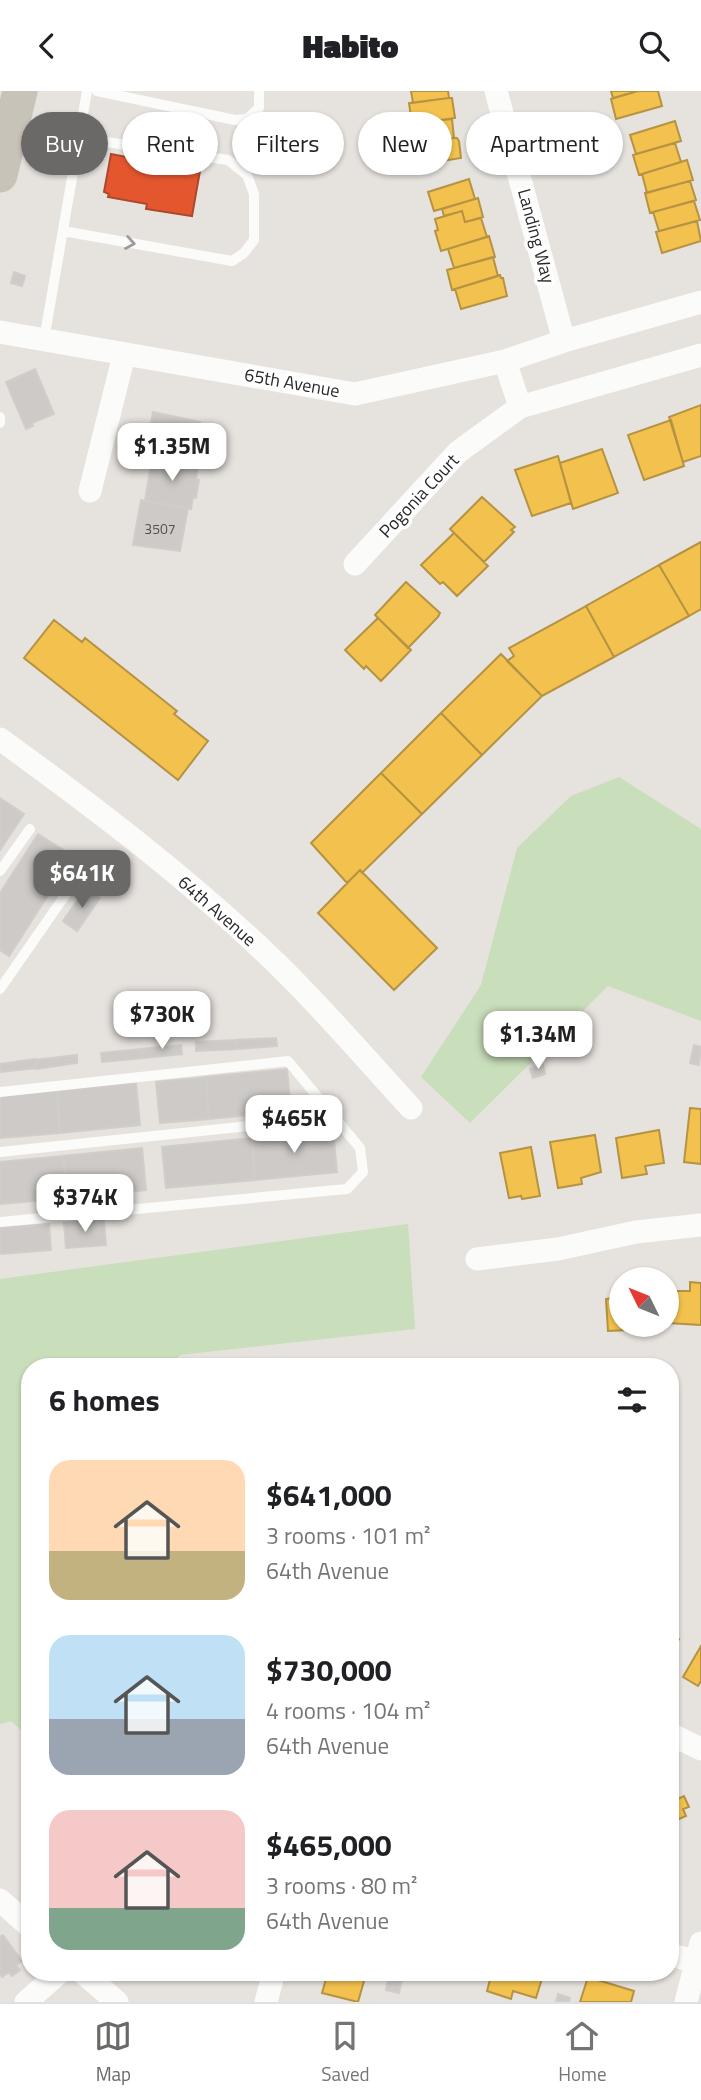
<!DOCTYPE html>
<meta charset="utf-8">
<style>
:root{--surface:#fff;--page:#f2f2f2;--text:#202124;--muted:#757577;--line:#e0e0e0;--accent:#6a6968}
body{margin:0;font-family:"Titillium Web",sans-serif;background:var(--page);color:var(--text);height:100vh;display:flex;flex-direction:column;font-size:26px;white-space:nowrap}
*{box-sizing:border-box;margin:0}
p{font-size:23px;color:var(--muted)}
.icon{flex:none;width:38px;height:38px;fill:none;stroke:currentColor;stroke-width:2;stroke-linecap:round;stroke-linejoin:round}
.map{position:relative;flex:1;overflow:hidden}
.drawer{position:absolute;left:21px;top:1267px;width:658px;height:623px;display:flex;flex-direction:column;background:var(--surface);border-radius:28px;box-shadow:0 2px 5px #0004}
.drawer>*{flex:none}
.hud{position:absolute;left:21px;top:21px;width:660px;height:63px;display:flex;gap:14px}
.needle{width:46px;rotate:313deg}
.tools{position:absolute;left:609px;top:1176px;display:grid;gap:14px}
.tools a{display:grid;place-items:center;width:70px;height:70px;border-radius:50%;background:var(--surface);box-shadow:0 2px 5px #0004;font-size:35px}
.price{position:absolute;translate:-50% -60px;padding:0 16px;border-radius:14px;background:#fff;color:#222;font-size:23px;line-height:46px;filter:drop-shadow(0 2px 4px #0008)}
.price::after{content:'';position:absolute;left:50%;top:42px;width:21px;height:16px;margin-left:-10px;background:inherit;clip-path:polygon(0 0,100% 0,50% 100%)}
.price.selected{background:var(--accent);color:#fff}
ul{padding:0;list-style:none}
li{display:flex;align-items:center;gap:21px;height:175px;padding:0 28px}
li span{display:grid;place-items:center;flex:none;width:196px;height:140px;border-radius:21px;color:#555}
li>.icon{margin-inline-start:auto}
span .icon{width:84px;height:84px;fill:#fffc;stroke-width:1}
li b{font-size:30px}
h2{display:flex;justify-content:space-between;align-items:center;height:84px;padding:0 28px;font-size:30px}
.pill{padding:0 24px;border-radius:32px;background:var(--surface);box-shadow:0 2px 5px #0004;font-size:24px;line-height:63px}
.pill.selected{background:var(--accent);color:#fff}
header{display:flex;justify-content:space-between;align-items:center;height:91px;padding:0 28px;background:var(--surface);font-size:32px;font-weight:800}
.menu{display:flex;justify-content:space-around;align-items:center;height:98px;border-top:2px solid var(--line);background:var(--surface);font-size:19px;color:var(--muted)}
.menu a{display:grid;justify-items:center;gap:4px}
.menu .selected{color:var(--accent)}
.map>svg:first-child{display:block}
.green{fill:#c9deba}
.homes{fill:#f2c14e;stroke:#b59343;stroke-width:2}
.shops{fill:#e4572e;stroke:#ac492c;stroke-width:2}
.building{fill:#cdcac7;stroke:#d1ceca;stroke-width:2}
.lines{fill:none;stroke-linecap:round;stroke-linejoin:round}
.service{stroke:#fbfbfa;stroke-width:10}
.minor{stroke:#fbfbfa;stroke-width:23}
.primary{stroke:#c7c3b9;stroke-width:35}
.oneway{stroke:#9c9c9c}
.labels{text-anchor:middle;stroke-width:7;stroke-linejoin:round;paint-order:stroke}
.number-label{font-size:14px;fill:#525150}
.street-label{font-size:18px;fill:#282828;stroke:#fff}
</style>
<header><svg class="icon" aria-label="back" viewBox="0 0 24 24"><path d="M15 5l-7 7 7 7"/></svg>Habito<svg class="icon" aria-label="search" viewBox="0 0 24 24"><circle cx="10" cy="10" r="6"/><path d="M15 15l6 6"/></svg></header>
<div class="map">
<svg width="701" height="1911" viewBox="0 0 701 1911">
<rect width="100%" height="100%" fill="#e6e2de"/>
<!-- green -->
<path class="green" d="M 619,686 L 701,738 L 701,930 L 608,895 L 470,1032 L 421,986 L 481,894 L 517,757 L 571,705 Z
M 408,1133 L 415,1238 L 180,1264 L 171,1276 L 30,1276 L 30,1647 L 11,1630 L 0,1633 L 0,1188 Z"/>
<!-- homes -->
<path class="homes" d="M 411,0 L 448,0 L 449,7 L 413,12 Z
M 611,0 L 638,0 L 613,7 Z
M 638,0 L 658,0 L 662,15 L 616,28 L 611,8 Z
M 449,7 L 452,7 L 455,27 L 412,33 L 409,12 Z
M 452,28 L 454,47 L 418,52 L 415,32 Z
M 675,30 L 681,50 L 636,63 L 630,44 Z
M 454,47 L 457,47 L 459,50 L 461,67 L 417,74 L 414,53 Z
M 675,52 L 681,71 L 639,84 L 633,64 Z
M 687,69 L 693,89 L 647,102 L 642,83 Z
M 469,88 L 475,108 L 434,120 L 428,101 Z
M 690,90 L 696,109 L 650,122 L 645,102 Z
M 478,107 L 483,126 L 465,131 L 462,120 L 444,125 L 442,118 Z
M 694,110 L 700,129 L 659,140 L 653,121 Z
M 462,120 L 465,131 L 481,127 L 487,146 L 441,160 L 435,140 L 438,139 L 435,128 Z
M 697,130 L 701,150 L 662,162 L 656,141 Z
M 489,145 L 495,166 L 454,177 L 448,158 Z
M 493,166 L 498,185 L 452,199 L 447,179 Z
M 500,184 L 501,187 L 503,187 L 507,205 L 461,218 L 455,198 Z
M 701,314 L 701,365 L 683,371 L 669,326 Z
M 671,329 L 684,375 L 644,389 L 628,344 Z
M 602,358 L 618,402 L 573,418 L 560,372 Z
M 558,365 L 571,412 L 532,425 L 515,379 Z
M 482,406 L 515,436 L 511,439 L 514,441 L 484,471 L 450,438 Z
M 454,442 L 488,475 L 457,505 L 443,491 L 440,493 L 421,474 Z
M 701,451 L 701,518 L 689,525 L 659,474 Z
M 659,474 L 689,525 L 614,566 L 586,515 Z
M 406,491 L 440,522 L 438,526 L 408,557 L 375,524 Z
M 586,515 L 614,566 L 542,605 L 507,570 L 514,565 L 509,557 Z
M 378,527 L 411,559 L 381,590 L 366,575 L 364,578 L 345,559 Z
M 54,529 L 82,551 L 85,547 L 177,620 L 174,623 L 208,650 L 178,689 L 24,567 Z
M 501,563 L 542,605 L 482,664 L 441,622 Z
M 441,622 L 482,664 L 422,723 L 381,682 Z
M 381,682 L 422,723 L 362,782 L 360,779 L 347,792 L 311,752 Z
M 360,779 L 437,857 L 394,899 L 318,822 Z
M 690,1017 L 701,1018 L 701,1073 L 684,1071 Z
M 659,1039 L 664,1072 L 645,1075 L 647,1083 L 622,1087 L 616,1047 Z
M 595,1044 L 601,1081 L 581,1087 L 582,1093 L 558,1097 L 550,1051 Z
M 531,1056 L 540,1105 L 522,1108 L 521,1105 L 509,1107 L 500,1062 Z
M 690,1191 L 701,1192 L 701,1234 L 668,1232 L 670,1200 L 690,1200 Z
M 618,1206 L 621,1206 L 621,1234 L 652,1234 L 652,1238 L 608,1240 L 606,1208 Z
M 670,1543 L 679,1548 L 670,1563 Z
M 701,1555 L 701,1590 L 698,1595 L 683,1586 Z
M 670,1691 L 678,1708 L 684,1705 L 689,1716 L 683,1718 L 686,1725 L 670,1732 Z
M 328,1881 L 359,1881 L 366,1883 L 358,1911 L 322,1902 Z
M 492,1881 L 544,1881 L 536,1907 L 513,1900 L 511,1908 L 487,1900 Z
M 588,1886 L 634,1900 L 631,1911 L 580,1911 Z"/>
<!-- shops -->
<path class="shops" d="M 111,63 L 157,72 L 157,69 L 181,76 L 181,73 L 200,80 L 192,125 L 146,118 L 147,113 L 108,106 L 109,103 L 104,101 Z"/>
<!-- building -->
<path class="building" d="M 14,181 L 25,185 L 22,195 L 11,192 Z
M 35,278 L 54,323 L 32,332 L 33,335 L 26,338 L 6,291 Z
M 153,321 L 200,331 L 192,373 L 145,366 Z
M 152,367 L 198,374 L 196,388 L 199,389 L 196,407 L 193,406 L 191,418 L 145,410 Z
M 141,409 L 188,417 L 180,460 L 133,454 Z
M 0,707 L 24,723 L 0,759 Z
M 38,743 L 73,765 L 9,865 L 0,859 L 0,802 Z
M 86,797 L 100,807 L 77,840 L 63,830 Z
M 276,947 L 277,955 L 237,958 L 236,949 Z
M 236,949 L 237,958 L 196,960 L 196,951 Z
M 181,954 L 182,963 L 143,967 L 141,958 Z
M 694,954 L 701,956 L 699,974 L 690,972 Z
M 141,958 L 143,967 L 102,971 L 101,962 Z
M 77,964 L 77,972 L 36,978 L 36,969 Z
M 36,968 L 36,977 L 0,981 L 0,973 Z
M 543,974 L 545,983 L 533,987 L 530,978 Z
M 287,978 L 291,1020 L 209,1028 L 206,986 Z
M 206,986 L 209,1028 L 160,1032 L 156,991 Z
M 136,992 L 140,1034 L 60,1042 L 57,1000 Z
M 57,1000 L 60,1042 L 0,1047 L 0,1005 Z
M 333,1039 L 337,1081 L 255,1089 L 252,1047 Z
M 252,1047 L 255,1089 L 166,1097 L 162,1056 Z
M 142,1057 L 146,1099 L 67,1107 L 63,1065 Z
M 63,1065 L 67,1107 L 0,1113 L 0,1071 Z
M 104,1129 L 106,1154 L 66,1157 L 64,1132 Z
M 49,1133 L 51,1159 L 0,1163 L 0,1137 Z
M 3,1844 L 22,1870 L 16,1874 L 20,1879 L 12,1885 L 9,1881 L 2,1886 L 0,1882 L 0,1846 Z
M 388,1886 L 402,1889 L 399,1902 L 386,1899 Z
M 558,1903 L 570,1907 L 569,1911 L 556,1911 Z"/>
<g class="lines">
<!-- service -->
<path class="service" d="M 97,0 L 235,29 L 247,28 L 259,17 L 259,0
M 63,140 L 232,170 L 244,162 L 254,149 L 254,103 L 247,84 L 228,69 L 79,47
M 44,249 L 87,0
M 0,326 L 0,332
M 0,780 L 30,738
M 0,898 L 82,780
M 0,1001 L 288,970 L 360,1057 L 363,1081 L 347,1098 L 0,1131
M 0,1061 L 334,1026"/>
<!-- minor -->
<path class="minor" d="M 496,0 L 564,250
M 0,241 L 355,303 L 505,270 L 564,250 L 701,211
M 505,270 L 520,316
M 90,400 L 124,264
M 355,473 L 458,361 L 520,316 L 701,264
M 0,648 C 94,716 189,788 273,869 C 321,915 365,967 411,1017
M 477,1168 L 558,1158 L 636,1141 L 701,1134
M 670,1643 L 701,1658
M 0,1809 L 30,1836
M 670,1864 L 695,1870
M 82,1881 L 117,1911
M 26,1911 L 60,1881
M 266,1911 L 274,1881
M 686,1911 L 701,1852"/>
<!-- primary -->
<path class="primary" d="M 0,84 L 20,0"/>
</g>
<!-- one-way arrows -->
<defs><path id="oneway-chevron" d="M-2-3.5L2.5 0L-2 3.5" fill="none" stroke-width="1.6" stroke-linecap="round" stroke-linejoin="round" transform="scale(1.75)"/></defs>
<use class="oneway" href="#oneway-chevron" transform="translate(130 152) rotate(10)"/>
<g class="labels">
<!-- number labels -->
<g class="number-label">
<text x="160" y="443">3507</text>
</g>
<!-- street labels -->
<g class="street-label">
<text transform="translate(536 145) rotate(75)" y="6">Landing Way</text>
<text transform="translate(292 292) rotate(10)" y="6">65th Avenue</text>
<text transform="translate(419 405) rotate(-47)" y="6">Pogonia Court</text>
<text transform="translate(217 820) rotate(41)" y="6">64th Avenue</text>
</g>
</g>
</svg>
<div class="tools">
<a><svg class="needle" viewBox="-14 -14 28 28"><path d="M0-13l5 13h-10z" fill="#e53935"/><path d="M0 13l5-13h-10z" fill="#757577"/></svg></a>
</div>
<b class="price" style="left:172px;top:392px">$1.35M</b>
<b class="price selected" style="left:82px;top:819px">$641K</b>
<b class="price" style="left:162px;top:960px">$730K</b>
<b class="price" style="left:538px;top:980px">$1.34M</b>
<b class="price" style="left:294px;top:1064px">$465K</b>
<b class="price" style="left:85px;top:1143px">$374K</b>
<div class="hud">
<a class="pill selected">Buy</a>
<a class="pill">Rent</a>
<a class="pill">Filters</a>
<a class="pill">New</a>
<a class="pill">Apartment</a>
</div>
<section class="drawer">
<h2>6 homes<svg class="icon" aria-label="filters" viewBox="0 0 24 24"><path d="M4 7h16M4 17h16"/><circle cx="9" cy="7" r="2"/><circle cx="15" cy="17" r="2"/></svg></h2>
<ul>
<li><span style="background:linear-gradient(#ffd9b3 65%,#c2b280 0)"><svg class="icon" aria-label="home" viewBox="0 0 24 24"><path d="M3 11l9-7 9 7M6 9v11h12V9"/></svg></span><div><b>$641,000</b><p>3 rooms · 101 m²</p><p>64th Avenue</p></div></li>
<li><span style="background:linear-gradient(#bfe0f5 60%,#9aa5b1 0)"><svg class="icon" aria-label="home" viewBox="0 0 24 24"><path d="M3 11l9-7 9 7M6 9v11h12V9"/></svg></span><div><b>$730,000</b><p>4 rooms · 104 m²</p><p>64th Avenue</p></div></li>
<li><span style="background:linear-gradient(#f6c9c9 70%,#7fa58c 0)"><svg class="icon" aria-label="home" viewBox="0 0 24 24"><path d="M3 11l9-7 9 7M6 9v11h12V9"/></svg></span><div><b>$465,000</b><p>3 rooms · 80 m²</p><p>64th Avenue</p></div></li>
</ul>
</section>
</div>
<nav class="menu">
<a class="selected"><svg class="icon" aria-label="map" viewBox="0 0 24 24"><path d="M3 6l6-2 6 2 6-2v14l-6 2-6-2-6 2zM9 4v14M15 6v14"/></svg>Map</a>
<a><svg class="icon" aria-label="saved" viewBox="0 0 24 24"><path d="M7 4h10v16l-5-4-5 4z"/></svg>Saved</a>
<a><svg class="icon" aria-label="home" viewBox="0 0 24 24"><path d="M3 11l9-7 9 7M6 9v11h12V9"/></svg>Home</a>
</nav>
